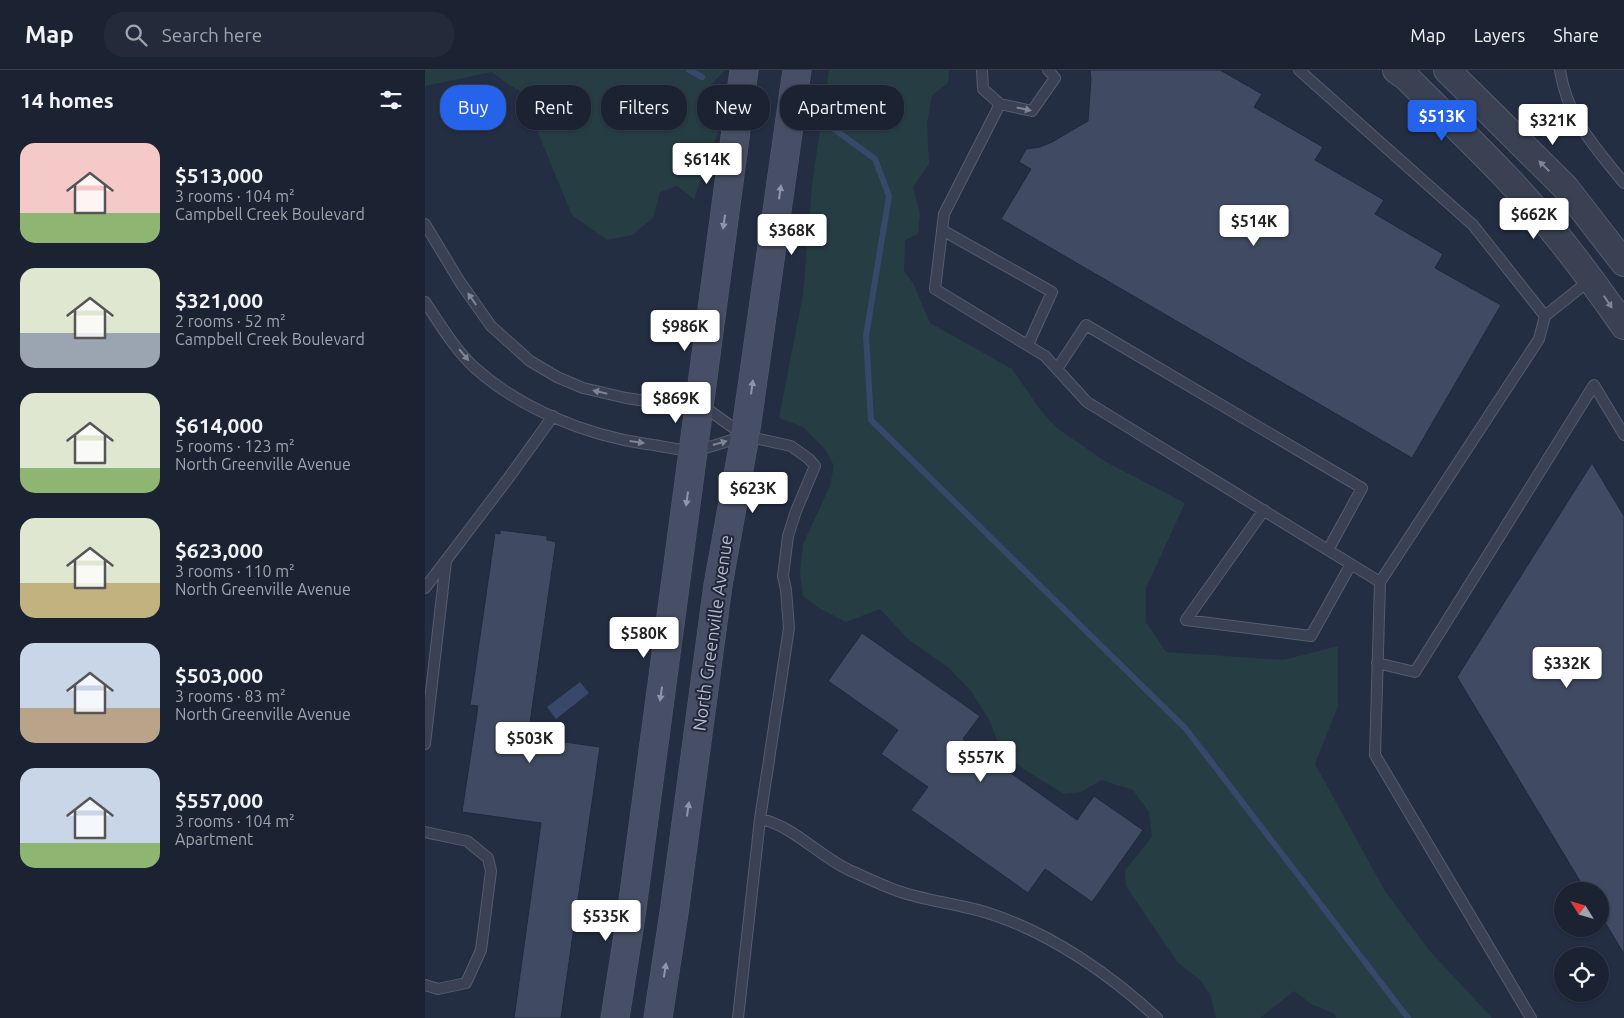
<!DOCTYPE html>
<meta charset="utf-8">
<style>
:root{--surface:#1b2232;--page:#242a3a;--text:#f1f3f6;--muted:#a0a4ac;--line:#393f4d;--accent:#2563eb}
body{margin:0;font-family:Ubuntu,sans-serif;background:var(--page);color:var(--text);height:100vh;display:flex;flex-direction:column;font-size:19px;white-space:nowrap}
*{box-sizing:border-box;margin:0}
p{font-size:16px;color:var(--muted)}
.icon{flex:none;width:28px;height:28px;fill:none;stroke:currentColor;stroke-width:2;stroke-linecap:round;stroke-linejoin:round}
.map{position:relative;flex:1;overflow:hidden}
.panel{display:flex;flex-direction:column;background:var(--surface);width:425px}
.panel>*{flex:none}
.guide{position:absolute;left:15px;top:15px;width:475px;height:45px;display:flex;gap:10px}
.needle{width:32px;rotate:307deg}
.fabs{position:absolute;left:1129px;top:812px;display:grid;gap:10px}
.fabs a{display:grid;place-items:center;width:55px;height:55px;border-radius:50%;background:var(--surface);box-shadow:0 1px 4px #0004,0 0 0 1px var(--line);font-size:25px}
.price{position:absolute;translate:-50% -42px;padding:0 11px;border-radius:5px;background:#fff;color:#222;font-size:16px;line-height:32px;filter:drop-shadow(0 1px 2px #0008)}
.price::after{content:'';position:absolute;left:50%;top:30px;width:15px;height:11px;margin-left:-8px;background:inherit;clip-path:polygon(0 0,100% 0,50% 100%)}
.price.on{background:var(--accent);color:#fff}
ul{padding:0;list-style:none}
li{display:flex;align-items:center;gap:15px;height:125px;padding:0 20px}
li span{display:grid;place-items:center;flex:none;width:140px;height:100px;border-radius:15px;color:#555}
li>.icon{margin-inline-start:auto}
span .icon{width:60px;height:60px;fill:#fffc;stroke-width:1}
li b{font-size:21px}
h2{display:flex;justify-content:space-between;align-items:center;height:60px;padding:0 20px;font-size:21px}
.chip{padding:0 18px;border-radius:20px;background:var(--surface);box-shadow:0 1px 4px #0004,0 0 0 1px var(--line);font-size:18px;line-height:45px}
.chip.on{background:var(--accent);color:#fff}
header{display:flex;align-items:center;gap:30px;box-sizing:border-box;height:70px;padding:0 25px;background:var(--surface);border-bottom:1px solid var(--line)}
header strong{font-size:24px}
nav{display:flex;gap:28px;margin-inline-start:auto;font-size:18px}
.search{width:350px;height:45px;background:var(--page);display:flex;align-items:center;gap:12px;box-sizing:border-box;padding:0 18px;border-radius:20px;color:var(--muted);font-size:19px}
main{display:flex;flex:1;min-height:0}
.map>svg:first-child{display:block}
.green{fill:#263d44}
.water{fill:#37486b}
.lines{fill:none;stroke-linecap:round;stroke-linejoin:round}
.stream{stroke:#37486b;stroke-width:6}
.building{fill:#404b63;stroke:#20283a}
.service-casing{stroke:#545c6d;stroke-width:12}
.tertiary-casing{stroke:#545c6d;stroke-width:28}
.secondary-casing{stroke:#545c6d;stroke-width:29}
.service{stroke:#394153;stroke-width:10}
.tertiary{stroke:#394153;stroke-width:26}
.secondary{stroke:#474f66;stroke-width:28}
.oneway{fill:#7e8596}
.oneway2{fill:#8f96a9}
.labels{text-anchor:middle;stroke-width:4;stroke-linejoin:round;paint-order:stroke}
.street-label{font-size:18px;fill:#b6bccd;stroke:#1e2638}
</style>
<header>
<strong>Map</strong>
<div class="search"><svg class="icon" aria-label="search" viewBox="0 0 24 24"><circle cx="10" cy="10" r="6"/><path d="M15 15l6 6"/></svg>Search here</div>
<nav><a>Map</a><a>Layers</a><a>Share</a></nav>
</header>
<main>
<section class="panel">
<h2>14 homes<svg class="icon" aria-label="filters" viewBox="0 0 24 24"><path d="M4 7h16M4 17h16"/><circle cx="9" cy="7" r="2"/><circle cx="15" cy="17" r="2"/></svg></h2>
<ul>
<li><span style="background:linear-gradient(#f6c9c9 70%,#8fb573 0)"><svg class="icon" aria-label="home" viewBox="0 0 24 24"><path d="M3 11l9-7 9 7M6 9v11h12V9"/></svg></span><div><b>$513,000</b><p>3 rooms · 104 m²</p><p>Campbell Creek Boulevard</p></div></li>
<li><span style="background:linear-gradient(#dfe7d0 65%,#9aa5b1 0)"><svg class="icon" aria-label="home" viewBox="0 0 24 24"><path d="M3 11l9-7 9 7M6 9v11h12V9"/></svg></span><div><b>$321,000</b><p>2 rooms · 52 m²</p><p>Campbell Creek Boulevard</p></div></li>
<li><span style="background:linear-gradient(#dfe7d0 75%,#8fb573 0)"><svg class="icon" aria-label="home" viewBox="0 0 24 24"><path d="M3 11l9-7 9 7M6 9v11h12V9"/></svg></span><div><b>$614,000</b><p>5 rooms · 123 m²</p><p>North Greenville Avenue</p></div></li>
<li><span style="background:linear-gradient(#dfe7d0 65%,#c2b280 0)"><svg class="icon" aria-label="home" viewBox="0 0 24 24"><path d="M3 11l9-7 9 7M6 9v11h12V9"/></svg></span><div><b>$623,000</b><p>3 rooms · 110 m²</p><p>North Greenville Avenue</p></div></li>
<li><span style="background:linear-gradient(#c9d6e8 65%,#b9a48a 0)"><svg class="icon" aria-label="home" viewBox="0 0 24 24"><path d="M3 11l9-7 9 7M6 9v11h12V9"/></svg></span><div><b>$503,000</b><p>3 rooms · 83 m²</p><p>North Greenville Avenue</p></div></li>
<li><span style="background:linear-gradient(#c9d6e8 75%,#8fb573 0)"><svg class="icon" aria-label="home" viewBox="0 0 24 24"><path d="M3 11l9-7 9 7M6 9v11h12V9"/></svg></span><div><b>$557,000</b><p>3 rooms · 104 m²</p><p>Apartment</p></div></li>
</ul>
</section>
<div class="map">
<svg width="1199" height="948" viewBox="0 0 1199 948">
<rect width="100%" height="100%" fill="#242e43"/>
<!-- green -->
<path class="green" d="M 0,0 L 300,0 L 277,24 L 294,59 L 269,129 L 252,116 L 235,122 L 228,148 L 207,165 L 182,170 L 147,145 L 111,58 L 119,33 L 84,15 L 67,2 L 0,16 Z
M 404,0 L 524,0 L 523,13 L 507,25 L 502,54 L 504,94 L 488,117 L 495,143 L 493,164 L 480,170 L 479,201 L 488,213 L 505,253 L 587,299 L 617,342 L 632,358 L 681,392 L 760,433 L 721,518 L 721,552 L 741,582 L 858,590 L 913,576 L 913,636 L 890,694 L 960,821 L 1004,880 L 1067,948 L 911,948 L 910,944 L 886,934 L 869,921 L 835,948 L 791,948 L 785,924 L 775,910 L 753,893 L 701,816 L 700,800 L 727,767 L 724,742 L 708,720 L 676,710 L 656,722 L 639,724 L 597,698 L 574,676 L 565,651 L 546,621 L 524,598 L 483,569 L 455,539 L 421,552 L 394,538 L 378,526 L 375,504 L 378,474 L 405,416 L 409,396 L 401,380 L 378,357 L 354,348 L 378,224 L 387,115 Z"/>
<!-- water -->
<path class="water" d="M 155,612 L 164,623 L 131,649 L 122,637 Z"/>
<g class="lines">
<!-- stream -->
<path class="stream" d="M 264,0 L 277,7
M 398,51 L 450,89 L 464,126 L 441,266 L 446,350 L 761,659 L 983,948"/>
</g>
<!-- building -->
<path class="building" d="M 665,0 L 795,0 L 837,24 L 829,37 L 898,77 L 890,90 L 959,130 L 950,144 L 1018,184 L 1010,198 L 1076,235 L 987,388 L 576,149 L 606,99 L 594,92 L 601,79 L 615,77 L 627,72 L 663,51 L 666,9 Z
M 1167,393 L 1199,446 L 1199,884 L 1175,844 L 1175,821 L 1161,821 L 1032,607 Z
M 75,460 L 122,466 L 122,470 L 131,472 L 103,667 L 175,677 L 136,948 L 89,948 L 116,753 L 37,742 L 53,636 L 45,635 L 70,463 L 75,464 Z
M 437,563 L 555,646 L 538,669 L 652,750 L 669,726 L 718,760 L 667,832 L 620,799 L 603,823 L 486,740 L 503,717 L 456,684 L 473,660 L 403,611 Z"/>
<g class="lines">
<defs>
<path id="service" d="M 557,0 L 558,19 L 575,34 L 607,41 L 630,8 L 623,0
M 1135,0 C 1142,48 1170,77 1199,113
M 575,34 L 519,144 L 510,219 L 620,286 L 662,332 L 955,512 L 1114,269 L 1120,246 L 1048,155 L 874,0
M 0,154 L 35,212 L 66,256 L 105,291 L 132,307 L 158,318 L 201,328 L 248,335 L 275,334 L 320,366 L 366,376 L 384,389 L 390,396 L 371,441 L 363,466 L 358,506 L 361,520 L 364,558 L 335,749 L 313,948
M 517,160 L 627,222 L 603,275
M 0,232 C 15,254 30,280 50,298 C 96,339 161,365 221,374 C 234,375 259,382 270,380 C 286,378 302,371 318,366
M 1120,246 L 1166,209
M 632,299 L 661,255 L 937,418 L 903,480
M 839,440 L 761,550 L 886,566 L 926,494
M 955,512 L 950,685 L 1106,948
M 0,518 L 85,406 L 128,346
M 952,593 L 990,602 L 1169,315 L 1199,365
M 0,674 L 21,491
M 335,749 C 367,755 394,786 424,800 C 440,807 456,815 473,821 C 504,832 538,834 569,845 C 628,865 686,905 732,948
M 0,762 L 42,771 L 63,788 L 66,801 L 56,880 L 41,913 L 13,919 L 0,915"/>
<path id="tertiary" d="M 971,0 L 981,7 C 1014,40 1049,73 1081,107 C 1125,153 1163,204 1199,256
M 1022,0 L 1140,117 L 1199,193"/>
<path id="secondary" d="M 190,948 L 206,846 L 319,0
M 233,948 L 249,843 L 293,515 L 320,366 L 372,0"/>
</defs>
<!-- service casing -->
<use href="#service" class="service-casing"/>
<!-- tertiary casing -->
<use href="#tertiary" class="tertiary-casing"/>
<!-- secondary casing -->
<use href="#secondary" class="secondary-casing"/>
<!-- service -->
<use href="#service" class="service"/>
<!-- tertiary -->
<use href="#tertiary" class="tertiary"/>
<!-- secondary -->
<use href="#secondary" class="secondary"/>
</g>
<!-- one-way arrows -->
<defs><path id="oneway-solid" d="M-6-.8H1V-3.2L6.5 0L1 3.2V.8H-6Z" transform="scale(1.25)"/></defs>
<g class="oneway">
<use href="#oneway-solid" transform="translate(599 39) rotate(12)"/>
<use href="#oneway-solid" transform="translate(1119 96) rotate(-135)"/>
<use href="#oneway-solid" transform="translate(47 229) rotate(-125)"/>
<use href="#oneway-solid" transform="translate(1183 232) rotate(56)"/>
<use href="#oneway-solid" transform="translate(39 285) rotate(50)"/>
<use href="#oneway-solid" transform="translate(175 322) rotate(-167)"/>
<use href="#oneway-solid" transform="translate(212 372) rotate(8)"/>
<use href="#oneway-solid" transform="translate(295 373) rotate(-16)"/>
</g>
<g class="oneway2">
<use href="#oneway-solid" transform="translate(355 122) rotate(-82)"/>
<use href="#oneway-solid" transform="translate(299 152) rotate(98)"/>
<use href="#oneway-solid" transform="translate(327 317) rotate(-82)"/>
<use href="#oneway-solid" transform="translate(262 429) rotate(98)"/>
<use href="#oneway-solid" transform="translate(236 624) rotate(98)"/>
<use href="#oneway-solid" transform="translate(263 739) rotate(-82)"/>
<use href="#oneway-solid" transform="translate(240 900) rotate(-81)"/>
</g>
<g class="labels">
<!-- street labels -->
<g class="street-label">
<text transform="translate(288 563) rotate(-82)" y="6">North Greenville Avenue</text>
</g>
</g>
</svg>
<div class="fabs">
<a><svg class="needle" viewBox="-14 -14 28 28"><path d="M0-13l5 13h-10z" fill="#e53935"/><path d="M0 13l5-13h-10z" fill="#a0a4ac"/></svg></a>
<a><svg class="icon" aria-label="locate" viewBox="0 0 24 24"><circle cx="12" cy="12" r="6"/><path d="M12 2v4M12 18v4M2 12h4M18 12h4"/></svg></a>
</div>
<b class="price on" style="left:1017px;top:72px">$513K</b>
<b class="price" style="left:1128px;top:76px">$321K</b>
<b class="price" style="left:282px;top:115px">$614K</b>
<b class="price" style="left:1109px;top:170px">$662K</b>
<b class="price" style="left:829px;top:177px">$514K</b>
<b class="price" style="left:367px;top:186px">$368K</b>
<b class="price" style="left:260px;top:282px">$986K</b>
<b class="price" style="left:251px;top:354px">$869K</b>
<b class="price" style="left:328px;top:444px">$623K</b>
<b class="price" style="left:219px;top:589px">$580K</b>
<b class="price" style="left:1142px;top:619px">$332K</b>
<b class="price" style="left:105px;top:694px">$503K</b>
<b class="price" style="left:556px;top:713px">$557K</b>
<b class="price" style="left:181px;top:872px">$535K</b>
<div class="guide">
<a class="chip on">Buy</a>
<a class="chip">Rent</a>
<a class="chip">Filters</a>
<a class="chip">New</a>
<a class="chip">Apartment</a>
</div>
</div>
</main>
